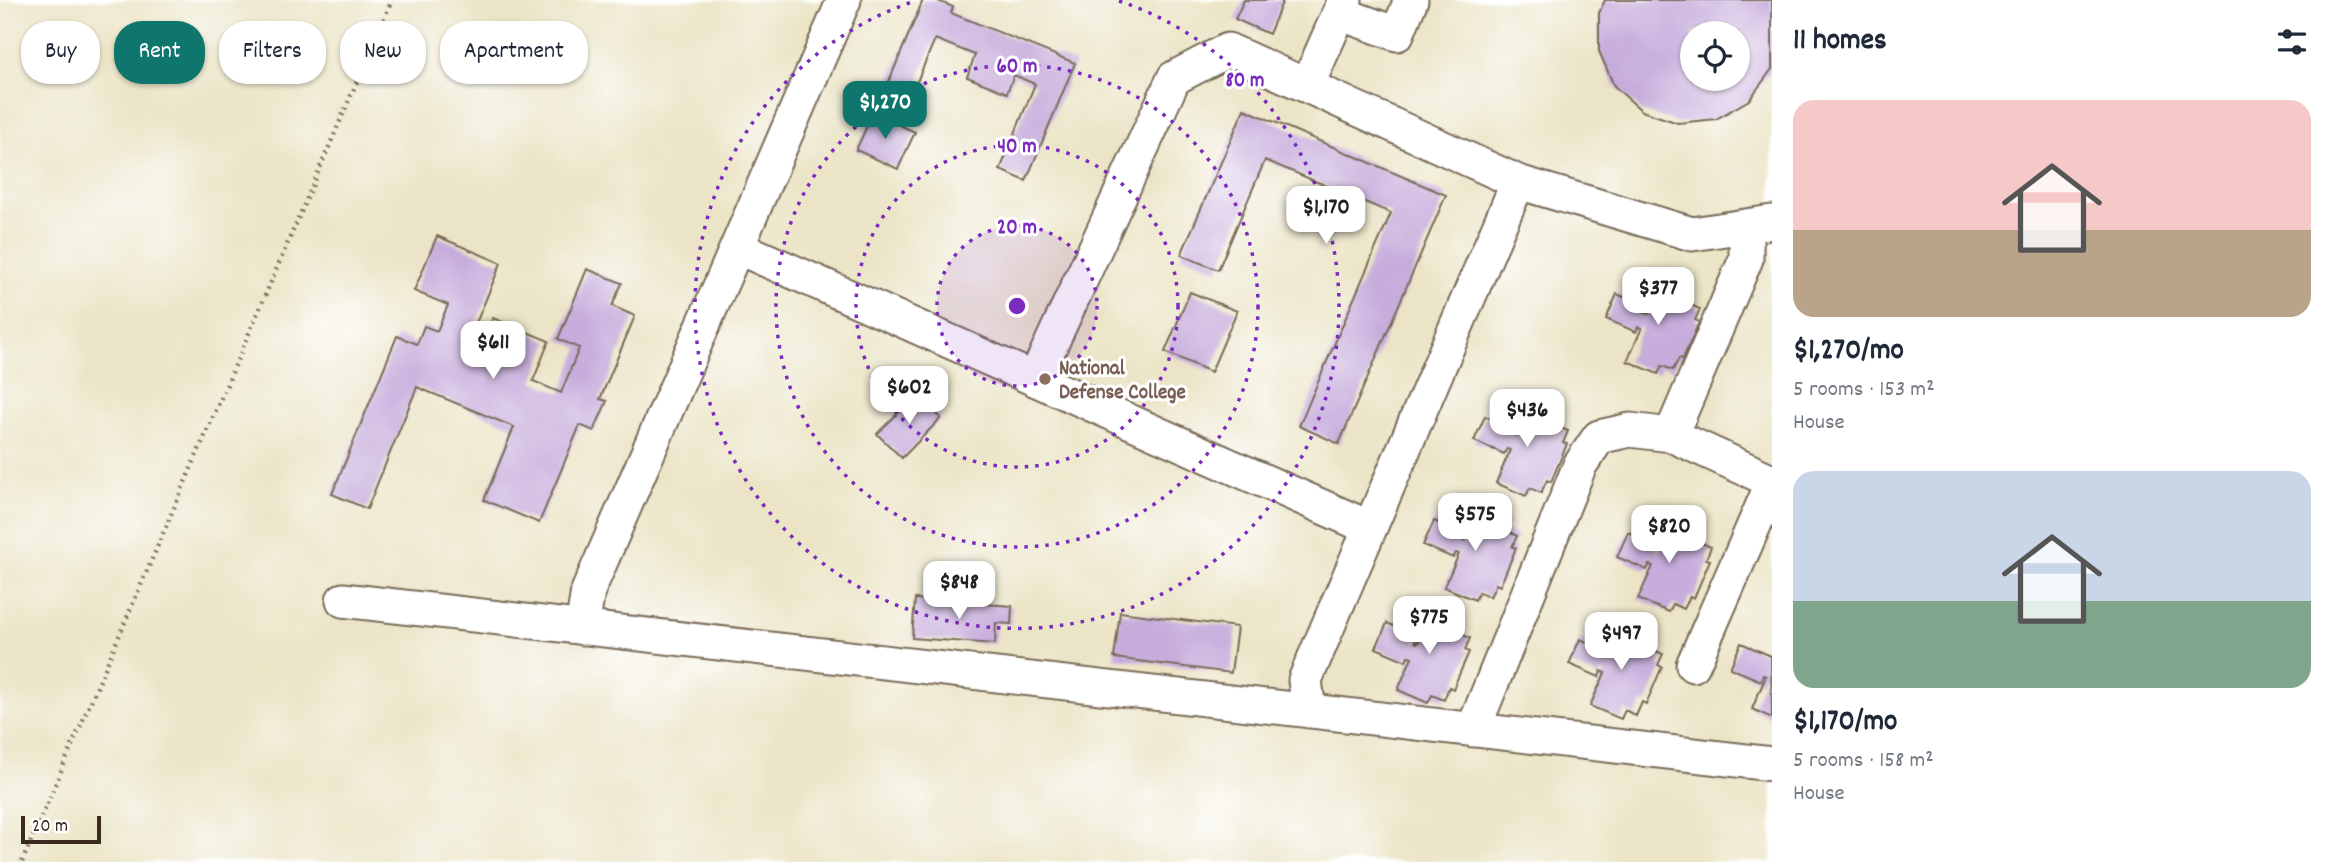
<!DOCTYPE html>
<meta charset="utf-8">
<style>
:root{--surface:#fff;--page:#f6f6f7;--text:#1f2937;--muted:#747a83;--accent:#0f766e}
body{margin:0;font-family:Dekko,sans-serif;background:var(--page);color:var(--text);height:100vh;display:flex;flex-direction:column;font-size:26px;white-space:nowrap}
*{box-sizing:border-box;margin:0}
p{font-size:23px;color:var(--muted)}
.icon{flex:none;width:38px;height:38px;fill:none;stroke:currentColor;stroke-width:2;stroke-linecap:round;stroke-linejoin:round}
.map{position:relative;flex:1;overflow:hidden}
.details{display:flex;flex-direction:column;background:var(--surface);width:560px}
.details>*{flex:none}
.guide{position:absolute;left:21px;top:21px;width:665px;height:63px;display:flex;gap:14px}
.controls{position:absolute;left:1680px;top:21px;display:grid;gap:14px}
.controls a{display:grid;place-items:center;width:70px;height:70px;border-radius:50%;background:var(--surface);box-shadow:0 2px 5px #0004;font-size:35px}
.scale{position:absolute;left:21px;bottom:18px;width:80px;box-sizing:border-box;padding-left:7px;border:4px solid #3b2a1e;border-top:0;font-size:19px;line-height:24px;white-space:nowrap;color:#3b2a1e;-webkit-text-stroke:5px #fff;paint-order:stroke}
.price{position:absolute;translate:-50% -60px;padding:0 16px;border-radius:14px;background:#fff;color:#222;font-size:23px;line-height:46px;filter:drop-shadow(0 2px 4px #0008)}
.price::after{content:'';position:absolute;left:50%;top:42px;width:21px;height:16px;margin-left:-10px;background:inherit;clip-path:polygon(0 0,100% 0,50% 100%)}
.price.selected{background:var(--accent);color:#fff}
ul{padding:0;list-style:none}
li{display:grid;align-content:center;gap:14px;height:371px;padding:0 21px}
li span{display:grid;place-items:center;height:217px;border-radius:21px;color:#555}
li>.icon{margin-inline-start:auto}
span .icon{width:126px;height:126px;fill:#fffc;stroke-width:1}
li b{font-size:30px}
h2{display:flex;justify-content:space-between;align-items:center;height:84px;padding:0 21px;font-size:30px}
.pill{padding:0 24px;border-radius:28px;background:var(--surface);box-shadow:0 2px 5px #0004;font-size:24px;line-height:63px}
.pill.selected{background:var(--accent);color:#fff}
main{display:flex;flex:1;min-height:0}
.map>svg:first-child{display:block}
.building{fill:#c7addc;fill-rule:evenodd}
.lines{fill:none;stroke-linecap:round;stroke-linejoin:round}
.minor-casing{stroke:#796b59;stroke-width:37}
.path{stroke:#796b59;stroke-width:4.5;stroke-dasharray:2 5;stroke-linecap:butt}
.minor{stroke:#fff;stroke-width:33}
.ring{fill:none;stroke:#7b2cbf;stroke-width:3.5;stroke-dasharray:3.5 7}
.education-dot{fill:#8d6e63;stroke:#fff;stroke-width:2.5}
.labels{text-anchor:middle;stroke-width:6;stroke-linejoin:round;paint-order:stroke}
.education-label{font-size:21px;font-weight:bold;fill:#785e54;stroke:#fff;text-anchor:start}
.centre{fill:#7b2cbf;stroke:#fff;stroke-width:3.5}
.ring-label{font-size:21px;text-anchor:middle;font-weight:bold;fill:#7b2cbf;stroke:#fff;stroke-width:6;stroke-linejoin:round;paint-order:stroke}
</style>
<main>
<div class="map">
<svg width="1772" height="862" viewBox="0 0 1772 862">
<rect width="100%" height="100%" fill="#fff"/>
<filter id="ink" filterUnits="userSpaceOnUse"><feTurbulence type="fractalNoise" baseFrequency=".0143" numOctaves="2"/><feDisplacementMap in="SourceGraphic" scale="14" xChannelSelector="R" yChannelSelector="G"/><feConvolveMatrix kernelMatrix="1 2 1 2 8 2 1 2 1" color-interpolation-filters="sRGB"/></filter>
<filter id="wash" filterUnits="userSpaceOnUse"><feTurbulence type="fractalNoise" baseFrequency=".00686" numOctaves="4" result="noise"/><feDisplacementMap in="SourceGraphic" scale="28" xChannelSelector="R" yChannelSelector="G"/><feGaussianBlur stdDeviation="1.57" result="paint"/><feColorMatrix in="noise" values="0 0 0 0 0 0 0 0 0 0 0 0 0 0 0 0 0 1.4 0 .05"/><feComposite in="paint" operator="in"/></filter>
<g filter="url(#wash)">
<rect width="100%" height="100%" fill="#ebe4c6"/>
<g id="blocks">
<!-- building -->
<path class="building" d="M 923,0 L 936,0 L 953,7 L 951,13 L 1075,63 L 1026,181 L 1000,170 L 1035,84 L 1014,75 L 1007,93 L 967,77 L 975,55 L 935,39 L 908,103 L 884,93 Z
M 1244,0 L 1283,0 L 1269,34 L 1235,19 Z
M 1605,0 L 1772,0 L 1772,69 L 1749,100 L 1716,119 L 1678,123 L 1642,111 L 1614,86 L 1599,51 L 1599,13 ZM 1692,33 L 1738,33 L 1738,79 L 1692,79 Z
M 1244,109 L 1446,195 L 1339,444 L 1299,426 L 1391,213 L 1265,160 L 1218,270 L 1181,255 Z
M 873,113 L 915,132 L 898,169 L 856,150 Z
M 437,236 L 501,263 L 464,352 L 476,358 L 493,318 L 549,341 L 533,381 L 561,393 L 579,348 L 558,339 L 587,269 L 622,283 L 612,306 L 635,316 L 600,399 L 607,401 L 594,431 L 580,425 L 539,523 L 484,500 L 514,427 L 417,387 L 367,509 L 332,494 L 397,336 L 417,344 L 424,326 L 437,331 L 448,305 L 414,291 Z
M 1662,281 L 1692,294 L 1688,304 L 1700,309 L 1695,320 L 1699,322 L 1683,359 L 1679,358 L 1673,370 L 1662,366 L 1658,374 L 1627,361 L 1642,328 L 1638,327 L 1636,332 L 1606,319 L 1617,294 L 1647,307 L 1644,312 L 1648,314 Z
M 1190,292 L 1237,311 L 1211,372 L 1165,352 Z
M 917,394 L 941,418 L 902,458 L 877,434 Z
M 1530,403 L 1561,416 L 1556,426 L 1568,431 L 1563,443 L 1567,444 L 1551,482 L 1547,480 L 1541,493 L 1530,488 L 1526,496 L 1496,483 L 1510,450 L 1507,449 L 1504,454 L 1474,441 L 1485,416 L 1515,429 L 1513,434 L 1516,436 Z
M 1479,507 L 1509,520 L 1505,530 L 1517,536 L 1512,547 L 1516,548 L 1500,586 L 1496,584 L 1490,597 L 1479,592 L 1475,600 L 1444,587 L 1459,554 L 1456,553 L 1453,558 L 1423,545 L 1434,521 L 1464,533 L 1461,539 L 1465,540 Z
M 1673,519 L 1703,532 L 1699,542 L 1711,547 L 1706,559 L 1710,560 L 1694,598 L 1690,596 L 1684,609 L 1673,604 L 1669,612 L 1638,599 L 1653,566 L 1649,565 L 1647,570 L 1617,557 L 1628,532 L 1658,545 L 1655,550 L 1659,552 Z
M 915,599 L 1012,606 L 1011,624 L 996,623 L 995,644 L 912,638 Z
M 1432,610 L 1463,623 L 1458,633 L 1470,638 L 1465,650 L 1469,652 L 1453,689 L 1449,687 L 1444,700 L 1432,695 L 1428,703 L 1398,690 L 1412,657 L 1408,656 L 1406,661 L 1376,648 L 1387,623 L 1417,636 L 1415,642 L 1418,643 Z
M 1120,612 L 1237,627 L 1231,673 L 1114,658 Z
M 1625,626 L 1656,639 L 1651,649 L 1663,654 L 1658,665 L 1662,667 L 1646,704 L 1642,702 L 1636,716 L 1625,710 L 1621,719 L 1590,706 L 1605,673 L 1601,671 L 1599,677 L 1569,664 L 1580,639 L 1610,652 L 1607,657 L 1611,659 Z
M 1741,643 L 1771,656 L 1772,718 L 1752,709 L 1766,676 L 1763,675 L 1761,681 L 1730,668 Z"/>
</g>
</g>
<g filter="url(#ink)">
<use href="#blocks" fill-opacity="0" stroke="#796b59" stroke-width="2"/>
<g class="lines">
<defs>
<path id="minor" d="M 1339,13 L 1397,34 L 1411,0
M 1307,86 L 1345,0
M 737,247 L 1368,527
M 1035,379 L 1174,78 L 1228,50 L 1518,182 L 1692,234 L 1772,222
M 1671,435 L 1746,259 L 1746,226
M 343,600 L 1772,764
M 582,628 L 588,591 L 844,0
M 1693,665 L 1772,484
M 1309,711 L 1305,680 L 1518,182
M 1473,730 L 1580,465 L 1599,437 L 1630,430 L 1671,435 L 1772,481"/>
</defs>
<!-- minor casing -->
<use href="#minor" class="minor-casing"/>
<!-- path -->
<path class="path" d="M 22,862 L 392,0"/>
<!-- minor -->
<use href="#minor" class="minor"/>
</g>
</g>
<!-- distance rings -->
<circle cx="1017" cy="306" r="80" fill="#7b2cbf" fill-opacity=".12"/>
<g class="ring">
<circle cx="1017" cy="306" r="80"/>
<circle cx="1017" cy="306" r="161"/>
<circle cx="1017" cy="306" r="241"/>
<path d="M1119 1A322 322 0 1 1 915 1"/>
</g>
<!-- markers -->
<circle class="education-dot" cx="1045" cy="379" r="7"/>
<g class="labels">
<!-- education labels -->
<g class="education-label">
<text x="1059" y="374">National<tspan x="1059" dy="24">Defense College</tspan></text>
</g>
</g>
<circle cx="1017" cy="306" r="10" class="centre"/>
<g class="ring-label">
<text x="1017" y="72">60 m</text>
<text x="1245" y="86">80 m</text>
<text x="1017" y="152">40 m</text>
<text x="1017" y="233">20 m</text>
</g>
</svg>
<div class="controls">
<a><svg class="icon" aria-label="locate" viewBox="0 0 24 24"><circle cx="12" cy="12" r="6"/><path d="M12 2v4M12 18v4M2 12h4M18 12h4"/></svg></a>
</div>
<div class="scale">20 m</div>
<b class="price selected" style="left:885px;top:141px">$1,270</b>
<b class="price" style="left:1326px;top:246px">$1,170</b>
<b class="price" style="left:1658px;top:327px">$377</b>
<b class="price" style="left:493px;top:381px">$611</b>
<b class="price" style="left:909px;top:426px">$602</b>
<b class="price" style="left:1527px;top:449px">$436</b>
<b class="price" style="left:1475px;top:553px">$575</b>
<b class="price" style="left:1669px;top:565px">$820</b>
<b class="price" style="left:959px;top:621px">$848</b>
<b class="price" style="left:1429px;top:656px">$775</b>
<b class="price" style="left:1621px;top:672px">$497</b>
<div class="guide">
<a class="pill">Buy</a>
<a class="pill selected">Rent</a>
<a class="pill">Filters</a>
<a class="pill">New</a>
<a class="pill">Apartment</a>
</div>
</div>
<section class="details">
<h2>11 homes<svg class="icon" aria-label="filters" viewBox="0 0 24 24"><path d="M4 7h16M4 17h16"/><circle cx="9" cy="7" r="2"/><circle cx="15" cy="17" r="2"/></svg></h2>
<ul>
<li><span style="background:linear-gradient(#f6c9c9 60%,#b9a48a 0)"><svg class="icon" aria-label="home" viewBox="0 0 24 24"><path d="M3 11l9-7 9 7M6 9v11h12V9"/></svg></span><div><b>$1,270/mo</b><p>5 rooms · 153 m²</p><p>House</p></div></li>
<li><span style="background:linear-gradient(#c9d6e8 60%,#7fa58c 0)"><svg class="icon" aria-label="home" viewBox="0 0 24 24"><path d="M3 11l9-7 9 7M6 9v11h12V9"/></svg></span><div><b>$1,170/mo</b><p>5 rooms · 158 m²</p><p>House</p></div></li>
</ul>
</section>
</main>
